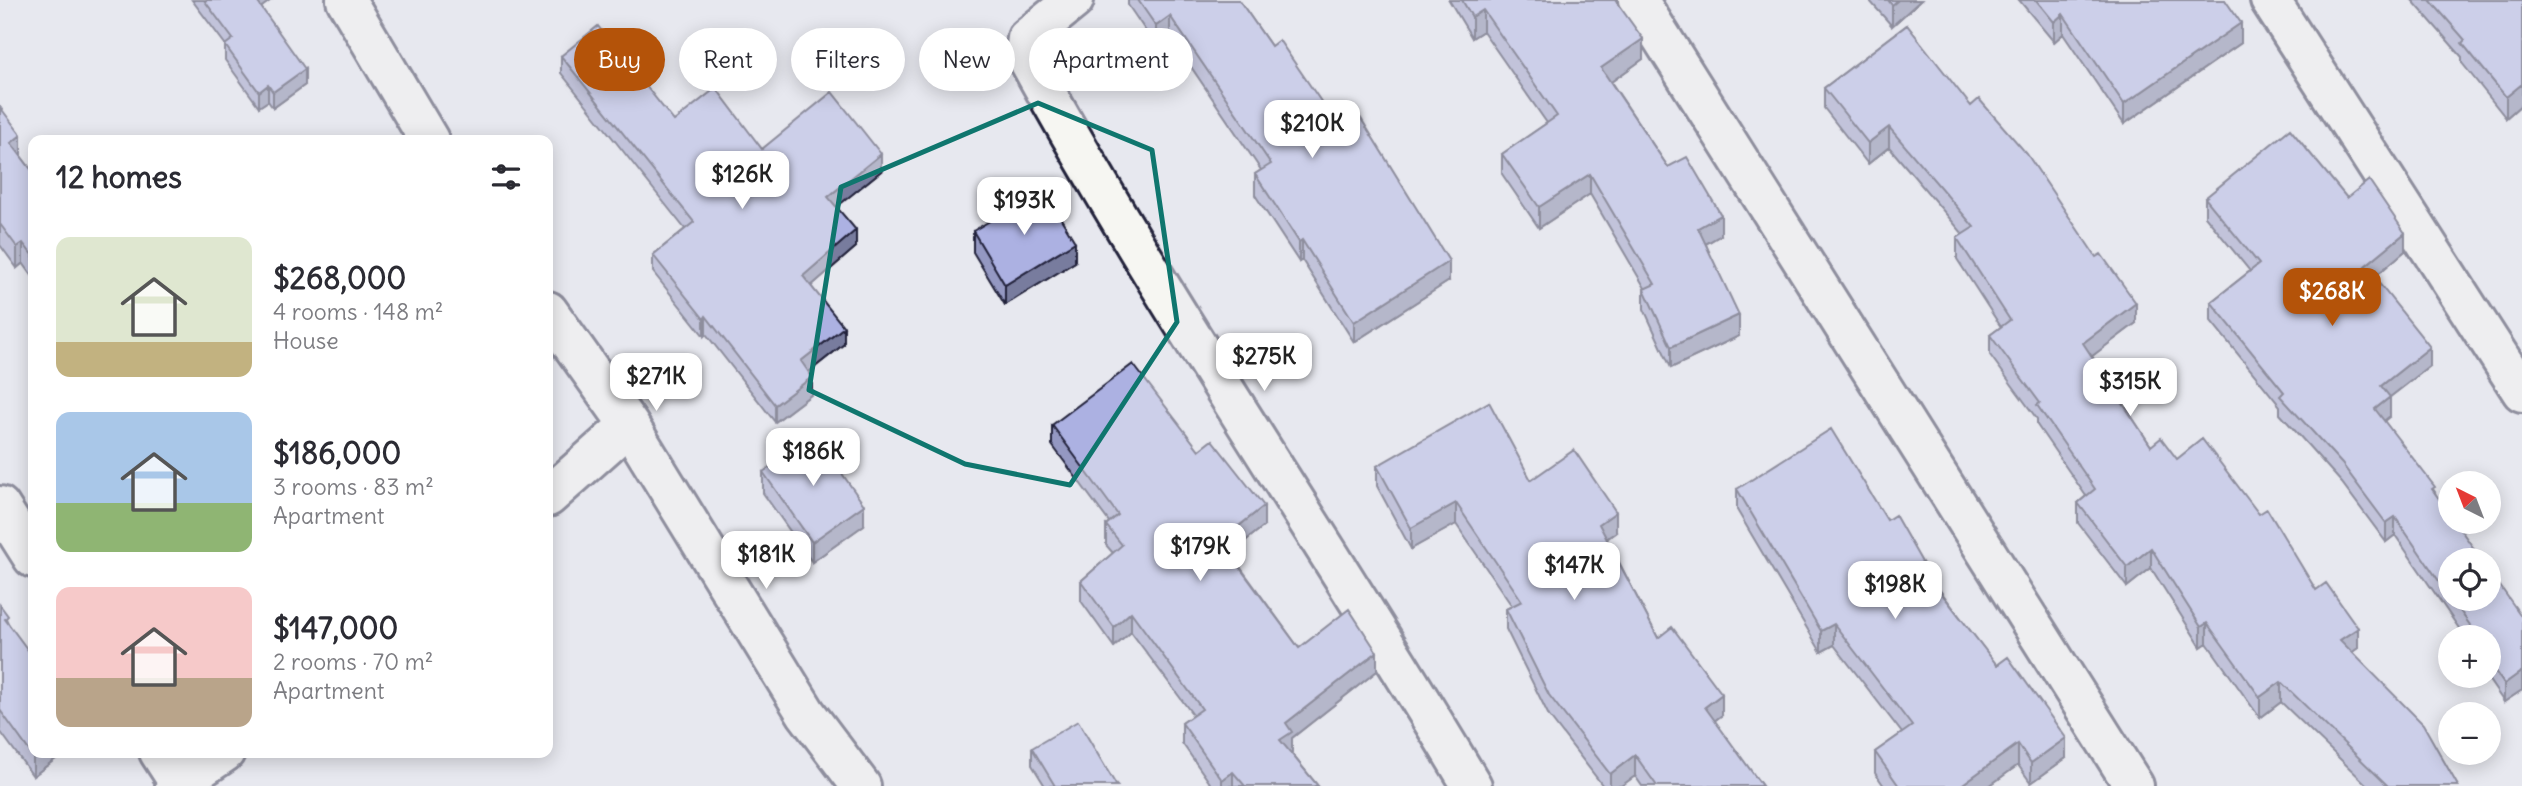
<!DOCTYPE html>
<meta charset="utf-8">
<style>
:root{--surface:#fff;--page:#f2f2f3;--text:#2b2b33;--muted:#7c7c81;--accent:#b45309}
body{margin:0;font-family:Delius,sans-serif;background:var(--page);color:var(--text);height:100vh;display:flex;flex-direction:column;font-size:26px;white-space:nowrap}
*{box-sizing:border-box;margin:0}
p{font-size:23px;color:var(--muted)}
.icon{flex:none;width:38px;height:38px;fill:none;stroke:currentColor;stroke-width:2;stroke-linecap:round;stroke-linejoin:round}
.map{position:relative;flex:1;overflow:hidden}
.panel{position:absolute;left:28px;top:135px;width:525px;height:623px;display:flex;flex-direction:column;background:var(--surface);border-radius:14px;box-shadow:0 4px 18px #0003}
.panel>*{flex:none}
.top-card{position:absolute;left:574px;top:28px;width:665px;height:63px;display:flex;gap:14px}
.needle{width:46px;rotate:318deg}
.controls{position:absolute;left:2438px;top:471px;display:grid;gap:14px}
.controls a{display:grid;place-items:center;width:63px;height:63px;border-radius:50%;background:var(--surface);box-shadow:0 4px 18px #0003;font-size:35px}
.price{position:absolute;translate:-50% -60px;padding:0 16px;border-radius:14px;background:#fff;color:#222;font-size:23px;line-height:46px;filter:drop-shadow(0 2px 4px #0008)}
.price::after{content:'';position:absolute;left:50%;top:42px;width:21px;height:16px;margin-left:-10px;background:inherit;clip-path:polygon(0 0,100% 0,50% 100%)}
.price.selected{background:var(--accent);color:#fff}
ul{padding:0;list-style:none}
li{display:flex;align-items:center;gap:21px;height:175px;padding:0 28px}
li span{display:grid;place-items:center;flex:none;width:196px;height:140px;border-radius:14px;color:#555}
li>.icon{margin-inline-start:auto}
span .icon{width:84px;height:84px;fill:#fffc;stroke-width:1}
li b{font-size:30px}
h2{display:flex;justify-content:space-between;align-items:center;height:84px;padding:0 28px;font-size:30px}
.tag{padding:0 24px;border-radius:32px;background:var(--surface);box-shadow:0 4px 18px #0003;font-size:24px;line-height:63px}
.tag.selected{background:var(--accent);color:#fff}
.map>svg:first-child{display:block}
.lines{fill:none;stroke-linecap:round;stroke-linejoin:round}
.minor-casing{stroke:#22223b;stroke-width:44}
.minor{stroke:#f6f6f2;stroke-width:38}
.wall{fill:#9498c2;stroke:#22223b;stroke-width:2}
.shaded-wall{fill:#787c9e;stroke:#22223b;stroke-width:2}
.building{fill:#acb1e2;stroke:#22223b;stroke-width:2}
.marked{fill:none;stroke:#0f766e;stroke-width:5;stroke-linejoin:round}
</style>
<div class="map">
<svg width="2522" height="786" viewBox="0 0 2522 786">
<rect width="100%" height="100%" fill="#e7e8ef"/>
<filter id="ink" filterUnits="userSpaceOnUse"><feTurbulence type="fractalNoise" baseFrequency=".0143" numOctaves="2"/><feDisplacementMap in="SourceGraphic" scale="14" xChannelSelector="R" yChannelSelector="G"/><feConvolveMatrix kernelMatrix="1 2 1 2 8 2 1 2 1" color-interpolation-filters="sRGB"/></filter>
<g filter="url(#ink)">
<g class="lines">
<defs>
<path id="minor" d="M 346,0 L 429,140
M 1074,0 L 1027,38 L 1025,54 C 1162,305 1326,540 1472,786
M 1638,0 L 2134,786
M 2270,0 L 2522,392
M 548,311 L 629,425 L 548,497
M 629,425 L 806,713 L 861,786
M 0,506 L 33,558
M 159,752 L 179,783
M 175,786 L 225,752"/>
</defs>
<!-- minor casing -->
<use href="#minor" class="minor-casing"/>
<!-- minor -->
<use href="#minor" class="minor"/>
</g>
<!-- wall -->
<path class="wall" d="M 192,0 L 271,0 L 261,7 L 305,85 L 273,108 L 268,101 L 259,107 L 225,60 L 225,44 Z
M 1128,0 L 1239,0 L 1271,46 L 1335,122 L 1449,281 L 1354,342 L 1302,260 L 1299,262 L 1255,195 L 1255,174 L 1261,170 L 1170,36 L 1156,46 L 1128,5 Z
M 1449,0 L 1615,0 L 1643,59 L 1611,82 L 1668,167 L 1721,235 L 1706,244 L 1739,336 L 1671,368 L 1644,309 L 1644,289 L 1645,288 L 1590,194 L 1539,228 L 1502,174 L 1502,154 L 1547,123 L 1483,31 L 1472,38 Z
M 1869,0 L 1921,0 L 1892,26 Z
M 2019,0 L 2225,0 L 2241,43 L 2124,124 L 2063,34 L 2054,42 Z
M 2412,0 L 2522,0 L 2522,104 L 2506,118 L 2462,63 L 2462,57 Z
M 1907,25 L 2136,323 L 2092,356 L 2151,446 L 2177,459 L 2316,590 L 2358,648 L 2352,652 L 2458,786 L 2368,786 L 2281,702 L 2260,718 L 2207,643 L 2201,647 L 2151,568 L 2127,587 L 2078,523 L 2078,503 L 2086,496 L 2037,425 L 2037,419 L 1990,355 L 1990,335 L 2001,327 L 1957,259 L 1957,238 L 1963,234 L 1889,147 L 1868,164 L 1824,108 L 1824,88 Z
M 561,56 L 674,121 L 762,149 L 881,171 L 836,207 L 856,247 L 811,286 L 844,344 L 809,372 L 812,394 L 775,422 L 706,334 L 704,336 L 653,272 L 653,255 L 685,229 L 561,73 Z
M 0,107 L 21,156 L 33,172 L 33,277 L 23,263 L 17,268 L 0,245 Z
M 2205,198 L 2347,198 L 2405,251 L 2374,277 L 2430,366 L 2390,397 L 2390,416 L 2384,421 L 2435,492 L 2450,560 L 2450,598 L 2488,598 L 2522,617 L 2522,690 L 2504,702 L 2486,676 L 2488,676 L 2488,637 L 2465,637 L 2395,535 L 2386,542 L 2342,483 L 2280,414 L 2280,406 L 2211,321 L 2211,302 L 2250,271 L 2205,216 Z
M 973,231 L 1075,262 L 1005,305 L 973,252 Z
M 1052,425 L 1199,450 L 1264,526 L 1230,553 L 1299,648 L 1377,671 L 1292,738 L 1292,752 L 1291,753 L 1318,786 L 1212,786 L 1182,743 L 1182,723 L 1193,715 L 1131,632 L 1114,647 L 1081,601 L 1081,581 L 1113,553 L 1106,545 L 1106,525 L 1109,522 L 1052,445 Z
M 1377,466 L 1531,480 L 1616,532 L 1607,539 L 1658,638 L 1722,715 L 1714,721 L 1762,786 L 1642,786 L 1635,776 L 1621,786 L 1603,786 L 1549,716 L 1506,629 L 1506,609 L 1512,606 L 1456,524 L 1411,549 L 1377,486 Z
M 763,472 L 864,525 L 812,562 L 763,493 Z
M 1737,489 L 1887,520 L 2066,758 L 2031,783 L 2018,765 L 1989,786 L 1884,786 L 1875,773 L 1875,752 L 1902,733 L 1834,645 L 1821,652 L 1737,510 Z
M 0,605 L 65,752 L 33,776 L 0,731 Z
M 1032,748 L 1117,786 L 1045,786 L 1032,765 Z"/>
<!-- shaded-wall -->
<path class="shaded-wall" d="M 254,0 L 271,0 L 254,13 Z
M 1898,0 L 1921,0 L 1892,26 L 1892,5 Z
M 1483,10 L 1483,31 L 1472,38 L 1472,17 Z
M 2063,14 L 2063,34 L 2054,42 L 2054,22 Z
M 1170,16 L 1170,36 L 1156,46 L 1156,26 Z
M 2241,23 L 2241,43 L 2124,124 L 2124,104 Z
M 1643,39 L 1643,59 L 1601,89 L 1601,68 Z
M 305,69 L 305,85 L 273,108 L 273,92 Z
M 2522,84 L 2522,104 L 2506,118 L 2506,97 Z
M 268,85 L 268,101 L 259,107 L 259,92 Z
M 1889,127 L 1889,147 L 1868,164 L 1868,143 Z
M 21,135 L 21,156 L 11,143 Z
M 881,154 L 881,171 L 828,214 L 828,197 Z
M 1590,174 L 1590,194 L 1539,228 L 1539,207 Z
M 1721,215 L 1721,235 L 1698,248 L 1698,228 Z
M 856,230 L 856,247 L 803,293 L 803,276 Z
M 2405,233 L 2405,251 L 2365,285 L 2365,266 Z
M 1302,240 L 1302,260 L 1299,262 L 1299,242 Z
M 1075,242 L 1075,262 L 1005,305 L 1005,285 Z
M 23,243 L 23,263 L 17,268 L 17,247 Z
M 1449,261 L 1449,281 L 1354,342 L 1354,322 Z
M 2136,303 L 2136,323 L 2083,363 L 2083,343 Z
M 1739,315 L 1739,336 L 1671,368 L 1671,347 Z
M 706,316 L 706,334 L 704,336 L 704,319 Z
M 844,327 L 844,344 L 801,378 L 801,361 Z
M 2430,347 L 2430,366 L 2381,404 L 2381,386 Z
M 812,377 L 812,394 L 775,422 L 775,405 Z
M 2390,397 L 2390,416 L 2375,428 L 2375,409 Z
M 1456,503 L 1456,524 L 1411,549 L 1411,528 Z
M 864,505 L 864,525 L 812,562 L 812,542 Z
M 1264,506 L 1264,526 L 1220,561 L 1220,541 Z
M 1616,512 L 1616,532 L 1599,544 L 1599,524 Z
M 2395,517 L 2395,535 L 2386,542 L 2386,523 Z
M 2151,548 L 2151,568 L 2127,587 L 2127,567 Z
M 1131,612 L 1131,632 L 1114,647 L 1114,627 Z
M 2207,623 L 2207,643 L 2201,647 L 2201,627 Z
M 1834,624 L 1834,645 L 1821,652 L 1821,631 Z
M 2358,628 L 2358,648 L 2340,661 L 2340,640 Z
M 1377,652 L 1377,671 L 1292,738 L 1292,752 L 1280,760 L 1280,740 L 1286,723 Z
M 2522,671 L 2522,690 L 2504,702 L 2504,684 Z
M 2281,682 L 2281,702 L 2260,718 L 2260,697 Z
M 1722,694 L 1722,715 L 1705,728 L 1705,707 Z
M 2066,738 L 2066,758 L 2031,783 L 2031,763 Z
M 2018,744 L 2018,765 L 1989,786 L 1960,786 Z
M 38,752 L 65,752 L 33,776 L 33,756 Z
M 1635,755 L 1635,776 L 1621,786 L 1610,786 L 1610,774 Z
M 1233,772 L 1233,786 L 1222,786 L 1222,780 Z"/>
<!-- building -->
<path class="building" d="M 204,0 L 256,0 L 305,69 L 273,92 L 268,85 L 259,92 L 225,45 L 233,39 Z
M 1138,0 L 1239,0 L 1271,46 L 1279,40 L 1335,122 L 1355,109 L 1449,261 L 1354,322 L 1302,240 L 1299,242 L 1255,174 L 1271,164 L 1170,16 L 1156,26 Z
M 1462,0 L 1615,0 L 1643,39 L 1601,68 L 1668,167 L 1687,157 L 1721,215 L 1698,228 L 1739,315 L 1671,347 L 1644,289 L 1655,284 L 1590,174 L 1539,207 L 1502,154 L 1557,116 L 1483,10 L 1472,17 Z
M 1888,0 L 1898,0 L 1892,5 Z
M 2036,0 L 2225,0 L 2241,23 L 2124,104 L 2063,14 L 2054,22 Z
M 2430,0 L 2522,0 L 2522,84 L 2506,97 L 2462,43 L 2465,40 Z
M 1907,25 L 1971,106 L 1979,99 L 2027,154 L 2096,257 L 2101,254 L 2136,303 L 2083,343 L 2151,446 L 2161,438 L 2177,459 L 2202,439 L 2259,514 L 2267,509 L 2316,590 L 2326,583 L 2358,628 L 2340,640 L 2423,724 L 2458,786 L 2388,786 L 2281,682 L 2260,697 L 2207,623 L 2201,627 L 2151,548 L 2127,567 L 2078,503 L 2095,489 L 2037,405 L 2040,403 L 1990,335 L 2010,320 L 1957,238 L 1974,227 L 1889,127 L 1868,143 L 1824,88 Z
M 598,26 L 674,121 L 716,88 L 762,149 L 832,92 L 881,154 L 828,197 L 856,230 L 803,276 L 844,327 L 801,361 L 812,377 L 775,405 L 706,316 L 704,319 L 653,255 L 694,222 L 561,56 Z
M 0,107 L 21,135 L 11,143 L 33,172 L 33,256 L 23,243 L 17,247 L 0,224 Z
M 2290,129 L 2347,198 L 2369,180 L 2405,233 L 2365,266 L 2430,347 L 2381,386 L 2390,397 L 2375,409 L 2435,487 L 2432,489 L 2450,514 L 2450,522 L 2455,522 L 2482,560 L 2450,560 L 2450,597 L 2395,517 L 2386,523 L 2342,464 L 2280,396 L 2284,392 L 2211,302 L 2259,264 L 2205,198 Z
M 1043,189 L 1075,242 L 1005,285 L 973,231 Z
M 1133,364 L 1199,450 L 1212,440 L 1264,506 L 1220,541 L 1299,648 L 1349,609 L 1377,652 L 1286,723 L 1292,732 L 1280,740 L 1318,786 L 1245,786 L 1233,772 L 1222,780 L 1182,723 L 1202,709 L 1131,612 L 1114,627 L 1081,581 L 1122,545 L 1106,525 L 1118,515 L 1052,425 Z
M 1489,402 L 1531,480 L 1574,450 L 1616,512 L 1599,524 L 1658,638 L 1672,627 L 1722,694 L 1705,707 L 1762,786 L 1657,786 L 1635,755 L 1610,774 L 1549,695 L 1506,609 L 1522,601 L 1456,503 L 1411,528 L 1377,466 Z
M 1831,429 L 1887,520 L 1895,515 L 1935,585 L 1997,665 L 2008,657 L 2066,738 L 2031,763 L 2018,744 L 1960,786 L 1899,786 L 1875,752 L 1912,726 L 1834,624 L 1821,631 L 1737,489 Z
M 815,435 L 864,505 L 812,542 L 763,472 Z
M 2488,569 L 2522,617 L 2522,671 L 2504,684 L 2488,661 L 2488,637 L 2472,637 L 2467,631 L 2472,628 L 2451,598 L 2488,598 Z
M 0,605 L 8,616 L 5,619 L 33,657 L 33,752 L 38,752 L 33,756 L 0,710 Z
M 1078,721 L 1116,785 L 1117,786 L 1055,786 L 1032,748 Z"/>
</g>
<!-- marked area -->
<path d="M0 0H2522V786H0ZM 1038,103 L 1152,150 L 1177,322 L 1070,485 L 965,464 L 809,390 L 841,187 Z" fill="#e7e8ef" fill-opacity=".55" fill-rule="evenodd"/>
<path class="marked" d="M 1038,103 L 1152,150 L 1177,322 L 1070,485 L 965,464 L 809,390 L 841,187 Z"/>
</svg>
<div class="controls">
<a><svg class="needle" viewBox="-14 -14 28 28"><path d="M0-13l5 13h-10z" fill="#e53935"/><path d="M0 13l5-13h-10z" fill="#7c7c81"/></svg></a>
<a><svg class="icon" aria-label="locate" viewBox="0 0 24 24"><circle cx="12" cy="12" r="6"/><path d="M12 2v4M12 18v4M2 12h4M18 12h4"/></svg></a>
<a>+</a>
<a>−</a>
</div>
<b class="price" style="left:1312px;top:160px">$210K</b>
<b class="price" style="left:742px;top:211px">$126K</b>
<b class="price" style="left:1024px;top:237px">$193K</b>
<b class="price selected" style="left:2332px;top:328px">$268K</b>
<b class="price" style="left:1264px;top:393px">$275K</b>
<b class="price" style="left:656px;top:413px">$271K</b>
<b class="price" style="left:2130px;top:418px">$315K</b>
<b class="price" style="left:813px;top:488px">$186K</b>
<b class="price" style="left:1200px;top:583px">$179K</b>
<b class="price" style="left:766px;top:591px">$181K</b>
<b class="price" style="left:1574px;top:602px">$147K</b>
<b class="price" style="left:1895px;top:621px">$198K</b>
<div class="top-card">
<a class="tag selected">Buy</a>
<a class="tag">Rent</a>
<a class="tag">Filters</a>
<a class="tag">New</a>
<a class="tag">Apartment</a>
</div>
<section class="panel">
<h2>12 homes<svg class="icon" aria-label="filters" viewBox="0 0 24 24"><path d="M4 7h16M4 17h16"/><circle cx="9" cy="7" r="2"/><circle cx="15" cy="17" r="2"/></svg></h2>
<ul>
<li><span style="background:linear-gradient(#dfe7d0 75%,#c2b280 0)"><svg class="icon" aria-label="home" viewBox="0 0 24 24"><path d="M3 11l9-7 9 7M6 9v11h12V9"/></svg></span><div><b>$268,000</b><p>4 rooms · 148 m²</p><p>House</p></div></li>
<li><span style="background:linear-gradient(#a9c7e8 65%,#8fb573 0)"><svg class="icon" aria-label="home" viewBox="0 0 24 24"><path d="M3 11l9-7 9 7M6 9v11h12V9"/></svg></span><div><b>$186,000</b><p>3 rooms · 83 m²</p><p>Apartment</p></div></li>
<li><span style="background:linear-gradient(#f6c9c9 65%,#b9a48a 0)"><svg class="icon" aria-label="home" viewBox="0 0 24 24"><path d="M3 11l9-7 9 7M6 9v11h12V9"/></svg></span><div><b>$147,000</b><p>2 rooms · 70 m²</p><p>Apartment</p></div></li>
</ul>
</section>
</div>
